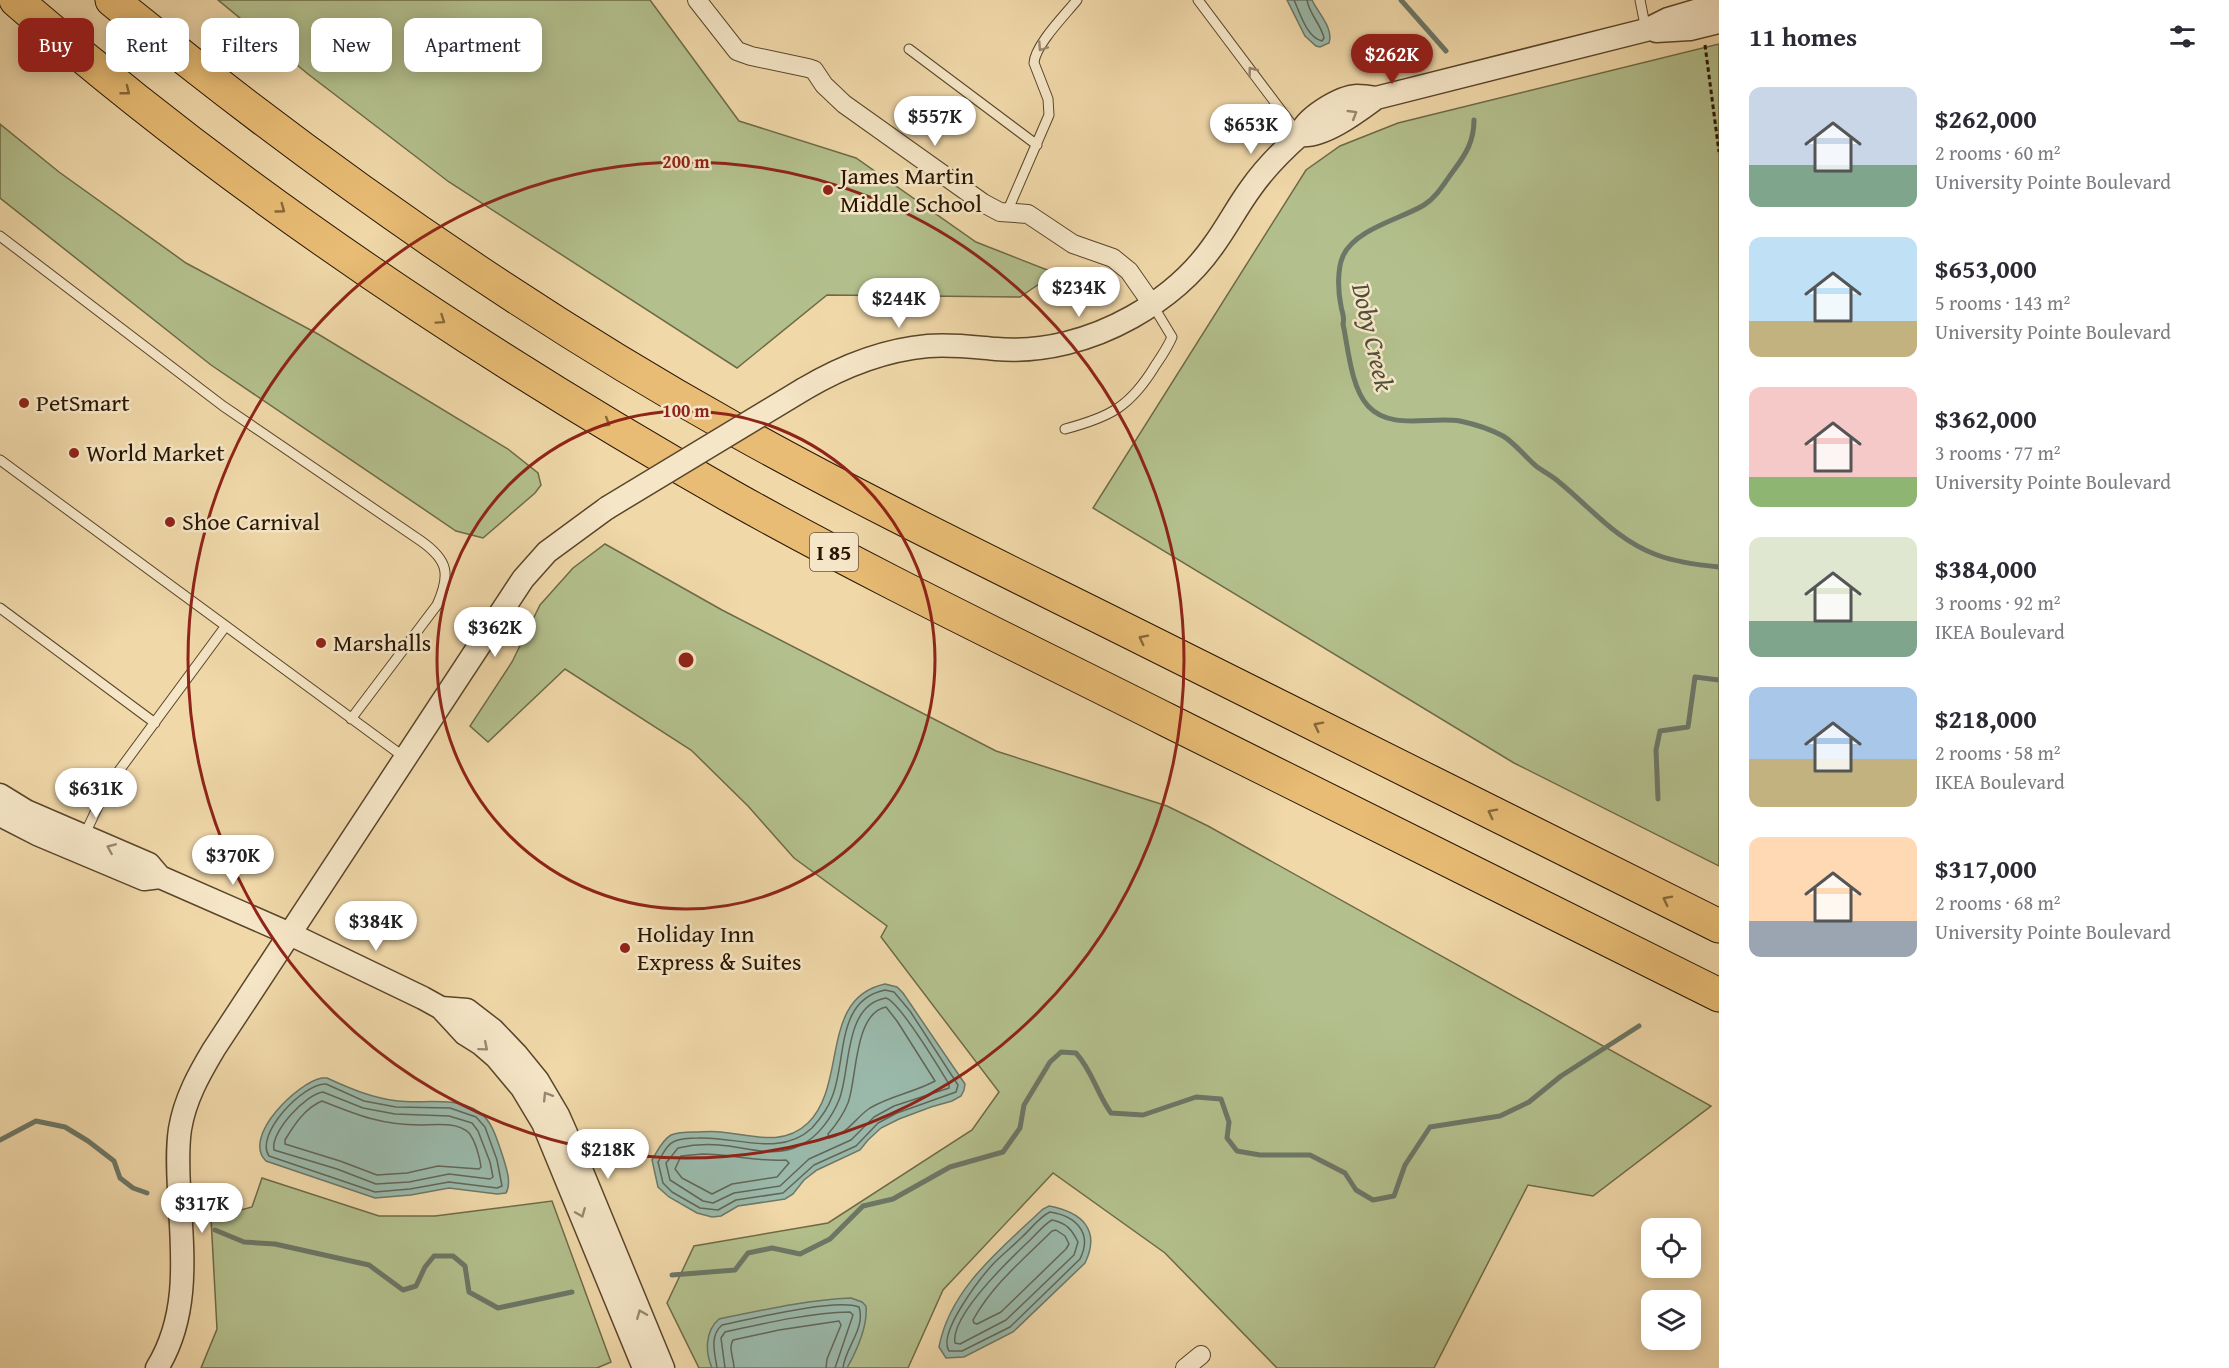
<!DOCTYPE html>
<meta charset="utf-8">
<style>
:root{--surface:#fff;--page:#f7f7f7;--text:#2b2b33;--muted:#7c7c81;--accent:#8f2418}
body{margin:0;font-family:"Gentium Book Plus",serif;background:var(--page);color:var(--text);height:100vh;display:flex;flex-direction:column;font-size:22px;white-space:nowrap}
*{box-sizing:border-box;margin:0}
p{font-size:20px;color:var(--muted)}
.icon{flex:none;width:33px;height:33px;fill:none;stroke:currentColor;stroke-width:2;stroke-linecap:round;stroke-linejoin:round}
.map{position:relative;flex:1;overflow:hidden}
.panel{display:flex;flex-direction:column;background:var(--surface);width:510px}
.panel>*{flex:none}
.guide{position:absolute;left:18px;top:18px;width:570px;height:54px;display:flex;gap:12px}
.buttons{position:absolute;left:1641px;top:1218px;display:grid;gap:12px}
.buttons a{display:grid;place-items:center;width:60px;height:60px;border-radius:12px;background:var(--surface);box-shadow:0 3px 15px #0003;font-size:30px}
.price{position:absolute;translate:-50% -51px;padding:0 14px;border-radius:21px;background:#fff;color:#222;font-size:20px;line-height:39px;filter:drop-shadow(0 2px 3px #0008)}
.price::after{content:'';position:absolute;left:50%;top:36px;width:18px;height:14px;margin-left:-9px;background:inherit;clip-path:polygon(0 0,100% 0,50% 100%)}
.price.on{background:var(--accent);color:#fff}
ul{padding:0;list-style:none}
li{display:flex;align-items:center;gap:18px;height:150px;padding:0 30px}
li span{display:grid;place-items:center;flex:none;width:168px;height:120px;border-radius:12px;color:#555}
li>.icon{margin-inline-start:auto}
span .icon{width:72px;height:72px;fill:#fffc;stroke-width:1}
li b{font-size:26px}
h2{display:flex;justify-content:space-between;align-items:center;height:72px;padding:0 30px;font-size:26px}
.chip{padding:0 21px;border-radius:12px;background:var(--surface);box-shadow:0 3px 15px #0003;font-size:21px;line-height:54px}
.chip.on{background:var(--accent);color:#fff}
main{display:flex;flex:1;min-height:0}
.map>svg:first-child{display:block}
.green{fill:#b3c08d;stroke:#6e6a46;stroke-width:1.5}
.water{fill:#9ab9ab;stroke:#6c7767;stroke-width:1.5}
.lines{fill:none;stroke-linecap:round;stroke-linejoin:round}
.shore{stroke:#616656;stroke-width:1.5}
.stream{stroke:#6c7767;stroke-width:5}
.service-casing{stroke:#5a452a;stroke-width:11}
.minor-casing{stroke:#5a452a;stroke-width:20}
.tertiary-casing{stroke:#5a452a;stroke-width:25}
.motorway-casing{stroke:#281400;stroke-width:35}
.path{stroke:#281400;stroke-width:3;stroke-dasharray:4.5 3;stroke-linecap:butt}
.service{stroke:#f5e6c7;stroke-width:9}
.minor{stroke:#f5e6c7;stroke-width:18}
.tertiary{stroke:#f5e6c7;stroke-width:22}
.motorway{stroke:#e8bc74;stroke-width:33}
.tertiary-bridge-casing{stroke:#5a452a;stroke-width:25;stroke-linecap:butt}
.tertiary-bridge{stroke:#f5e6c7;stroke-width:22}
.oneway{stroke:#99886d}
.oneway2{stroke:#88683a}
.ring{fill:none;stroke:#8f2418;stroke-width:3}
.poi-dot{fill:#8f2418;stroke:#f5e6c7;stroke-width:2}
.labels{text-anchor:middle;stroke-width:5;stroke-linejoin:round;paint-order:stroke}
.shield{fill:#f5e6c7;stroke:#66533c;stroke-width:1.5}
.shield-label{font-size:22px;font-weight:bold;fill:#281400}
.poi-label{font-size:24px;fill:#281400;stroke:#f5e6c7;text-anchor:start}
.water-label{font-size:26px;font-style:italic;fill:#504e3c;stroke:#f5e6c7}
.centre{fill:#8f2418;stroke:#f5e6c7;stroke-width:3}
.ring-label{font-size:18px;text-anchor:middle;font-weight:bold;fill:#8f2418;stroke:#f5e6c7;stroke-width:5;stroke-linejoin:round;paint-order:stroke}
</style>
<main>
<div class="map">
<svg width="1719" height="1368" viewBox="0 0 1719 1368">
<rect width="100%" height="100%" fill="#f0d8a9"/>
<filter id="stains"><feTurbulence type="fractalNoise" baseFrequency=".00333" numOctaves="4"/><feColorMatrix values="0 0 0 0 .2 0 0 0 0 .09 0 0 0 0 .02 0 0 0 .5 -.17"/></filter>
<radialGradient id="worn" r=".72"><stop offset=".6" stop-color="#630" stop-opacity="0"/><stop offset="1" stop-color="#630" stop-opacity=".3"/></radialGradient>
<!-- green -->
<path class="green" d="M 218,0 L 650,0 L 739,121 L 856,158 L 976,242 L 1055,273 L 1020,297 L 827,295 L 737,368 L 449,182 L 308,74 Z
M 1719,44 L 1719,866 L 1514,763 L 1093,508 L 1306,170 L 1340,146 L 1398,123 Z
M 0,124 L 59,172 L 186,263 L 318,334 L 508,449 L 538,473 L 541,485 L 535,493 L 483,538 L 456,531 L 211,365 L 0,198 Z
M 605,544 L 722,610 L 996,751 L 1167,806 L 1208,826 L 1711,1106 L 1593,1196 L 1528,1185 L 1434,1368 L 1277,1368 L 1165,1253 L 1053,1173 L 943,1290 L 908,1368 L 699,1368 L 667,1303 L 694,1246 L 828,1223 L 972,1130 L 999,1092 L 881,937 L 887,926 L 794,858 L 748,806 L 691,750 L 565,669 L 488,742 L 470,726 L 512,662 L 540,605 L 573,568 Z
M 262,1178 L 379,1216 L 435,1216 L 552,1201 L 611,1362 L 597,1368 L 201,1368 L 217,1329 L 211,1218 L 252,1207 Z"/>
<!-- water -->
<path class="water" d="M 1287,0 L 1312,0 C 1318,13 1334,28 1329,43 L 1320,47 L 1316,46 L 1305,36 Z
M 885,984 L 897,987 L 903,993 L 965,1084 L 964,1090 L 961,1096 L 952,1101 L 931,1107 L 899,1119 L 881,1128 L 868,1140 L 860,1150 L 817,1170 L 804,1180 L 793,1194 L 785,1199 L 738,1206 L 721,1216 L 712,1217 L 697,1213 L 669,1197 L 658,1187 L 652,1160 C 657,1152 662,1140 671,1135 C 678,1132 687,1132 694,1132 C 703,1132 712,1131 721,1132 C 752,1135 783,1147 808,1123 C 848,1084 819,998 885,984 Z
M 322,1078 L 327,1078 C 351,1089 372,1098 398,1101 C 424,1104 456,1096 479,1112 C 493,1121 498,1143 503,1157 C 506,1167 512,1183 506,1193 L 497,1194 L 449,1188 L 411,1195 L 375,1198 L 266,1161 C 241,1137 298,1082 322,1078 Z
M 1049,1206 C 1082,1212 1101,1230 1085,1263 L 1013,1332 L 964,1357 L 946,1358 L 939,1347 C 950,1288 1002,1248 1043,1209 Z
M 851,1298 L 862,1302 L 866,1306 C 868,1327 857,1350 847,1368 L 712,1368 C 705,1352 705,1331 719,1319 C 763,1310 806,1300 851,1298 Z"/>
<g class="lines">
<!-- shore -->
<path class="shore" d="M 1294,0 C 1300,13 1307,38 1322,41 L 1324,38 C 1321,24 1309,14 1307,0
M 885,990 L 894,992 L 910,1011 L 958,1085 L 956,1092 L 897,1113 L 878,1123 L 856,1146 L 814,1165 L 783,1193 L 736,1200 L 718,1210 L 700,1208 L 672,1192 L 663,1183 L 658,1162 C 663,1154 667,1144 675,1141 C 682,1138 691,1138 698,1138 C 736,1136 780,1158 812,1128 C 820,1119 828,1109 832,1097 C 847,1061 835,1000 885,990 Z
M 886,998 C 900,1002 939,1068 949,1084 L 949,1088 L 894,1106 L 874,1117 L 851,1140 L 809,1159 L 780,1186 L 734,1193 L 713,1203 L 703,1201 L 670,1180 L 666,1163 L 678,1148 C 691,1145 706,1144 719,1145 C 747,1147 774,1159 801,1145 C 818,1137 832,1117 839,1100 C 851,1071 843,1005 886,998 Z
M 886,1007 L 897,1021 L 935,1081 C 915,1092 890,1096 870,1108 C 855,1118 847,1135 829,1138 L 828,1134 C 836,1125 843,1115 848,1103 C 857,1079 854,1013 886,1007 Z
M 326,1084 L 364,1101 L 396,1107 L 450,1108 L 476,1117 L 485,1127 L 497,1160 L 502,1186 L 497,1188 L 449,1182 L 410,1189 L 375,1192 L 269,1156 C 254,1135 303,1083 326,1084 Z
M 323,1092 L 363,1108 L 395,1114 L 449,1116 L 472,1123 L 478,1131 L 490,1162 L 493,1177 L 490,1179 L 449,1174 L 409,1182 L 376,1184 L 337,1169 L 274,1150 C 270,1132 306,1094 323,1092 Z
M 322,1101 C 357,1115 381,1125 420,1125 C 434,1125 457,1121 469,1133 C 475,1140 480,1158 481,1167 L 479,1169 L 438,1166 L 407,1173 L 377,1175 L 340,1161 L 285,1144 L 285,1140 C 294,1125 305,1108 322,1101 Z
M 702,1154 C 731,1154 757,1162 786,1160 L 789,1163 L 777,1177 L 732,1184 L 712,1194 L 682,1178 L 675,1169 L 681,1156 Z
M 1050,1212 C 1076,1216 1093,1233 1080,1259 L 1010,1327 L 962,1351 L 949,1351 C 937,1333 981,1277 994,1263 C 1003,1254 1013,1246 1022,1237 C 1031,1229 1039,1217 1050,1212 Z
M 1052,1220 C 1067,1223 1072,1230 1078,1242 L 1074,1255 L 1006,1320 L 960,1344 L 955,1343 C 950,1316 1009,1260 1028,1242 C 1036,1235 1043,1225 1052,1220 Z
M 1056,1230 L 1065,1236 L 1069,1244 L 1066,1249 L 1001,1312 L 977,1324 L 974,1323 L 973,1320 C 993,1284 1024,1259 1052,1231 Z
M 717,1368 C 715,1354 709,1336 722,1325 C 751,1319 835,1298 859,1307 C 866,1328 845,1348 843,1368
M 725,1368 L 721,1338 L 725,1332 C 766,1323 808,1313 850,1312 L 853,1315 L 835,1368
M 734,1368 C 734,1359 728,1348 733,1340 L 779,1330 L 839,1321 L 841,1325 L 827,1359 L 826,1368"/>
<!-- stream -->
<path class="stream" d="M 1401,0 L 1446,51
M 1474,120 C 1474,141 1466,154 1454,170 C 1445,182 1437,197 1424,205 C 1401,219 1355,229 1343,256 C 1337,269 1338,292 1341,306 C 1342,313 1345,317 1343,324 C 1348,347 1351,388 1368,406 C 1391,431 1430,416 1460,421 C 1474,424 1490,429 1503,436 C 1515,443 1525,457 1536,466 C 1544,472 1552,476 1559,482 C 1590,507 1617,541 1657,555 C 1676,562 1698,565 1719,567
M 1658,799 L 1656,750 L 1660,731 L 1688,727 L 1695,677 L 1719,680
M 0,1140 L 36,1121 L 65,1127 L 88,1141 L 114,1161 L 120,1178 L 133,1188 L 147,1193
M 215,1230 L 244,1242 L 275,1244 L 369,1265 L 403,1290 L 416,1286 L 425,1267 L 434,1256 L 453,1256 L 465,1266 L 469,1292 L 498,1308 L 572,1292
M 672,1275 L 735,1270 L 748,1253 L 772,1248 L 800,1254 L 830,1239 L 863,1206 L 893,1199 L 950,1167 L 1003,1152 L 1020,1128 L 1024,1105 L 1050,1062 L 1061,1052 L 1076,1053 C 1093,1072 1096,1092 1111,1113 L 1143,1115 L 1196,1097 L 1221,1099 L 1229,1122 L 1227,1138 L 1237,1151 L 1260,1155 L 1310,1155 L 1345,1173 L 1356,1190 L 1373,1200 L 1394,1196 L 1405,1165 L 1430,1127 L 1500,1116 L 1529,1102 L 1561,1076 L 1639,1026"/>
<defs>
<path id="service" d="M 1198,0 L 1298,133
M 1640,0 L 1646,30
M 909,49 L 1037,145
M 1007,212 L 1049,115 L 1048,99 L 1034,63 C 1035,45 1065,15 1077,0
M 0,236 L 223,406 L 421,541 C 448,560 451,574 437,605 L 351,719
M 1065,429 C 1110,417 1130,407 1155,366 C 1161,357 1168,347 1172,337 L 1152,304
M 0,460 L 404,757
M 0,608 L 155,723
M 84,836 L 107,787 L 225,627"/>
<path id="minor" d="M 697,0 L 737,51 L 751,56 L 808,68 L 814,70 L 824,85 L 844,104 L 983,203 L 1000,212 L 1028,214 L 1073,244 L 1113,258 L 1129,271 L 1152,304
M 1185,1368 L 1201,1355"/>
<path id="tertiary" d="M 1656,31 L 1690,29 L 1719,22
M 1376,98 L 1646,30 L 1668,19 L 1719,4
M 804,389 C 843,366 883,350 928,346 C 951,344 973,347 996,349 C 1043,353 1091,340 1132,317 C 1164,299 1192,276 1213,246 C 1227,227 1237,207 1251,188 C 1265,168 1282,151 1300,135 C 1304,118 1340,97 1357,96 C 1363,96 1370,97 1376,98 C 1357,112 1323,138 1300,135
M 0,795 L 26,811 L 149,864 L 160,877 L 290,934 L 423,998 L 441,1008 L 465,1034 L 481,1044 L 496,1057 L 522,1088 L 543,1123 L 644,1368
M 0,815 L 37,834 L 144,879 L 160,877
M 441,1008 L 467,1010 L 493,1030 L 516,1054 L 538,1081 L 558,1115 L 566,1133 L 663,1368
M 157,1368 C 191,1313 182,1250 179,1189 C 178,1169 177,1149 180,1129 C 185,1099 199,1074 214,1049 L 523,579 L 547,552 L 607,508"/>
<path id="motorway" d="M 16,0 C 236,192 480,354 734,498 C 875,577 1022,647 1167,720 C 1351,811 1535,903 1719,995
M 112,0 C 308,160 514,306 734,429 C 868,504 1006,570 1142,638 C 1334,734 1527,830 1719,926"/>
</defs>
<!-- service casing -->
<use href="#service" class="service-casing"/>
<!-- minor casing -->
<use href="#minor" class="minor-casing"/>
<!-- tertiary casing -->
<use href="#tertiary" class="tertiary-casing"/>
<!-- motorway casing -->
<use href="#motorway" class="motorway-casing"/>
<!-- path -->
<path class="path" d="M 1705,45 L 1719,152"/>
<!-- service -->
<use href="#service" class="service"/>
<!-- minor -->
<use href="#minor" class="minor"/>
<!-- tertiary -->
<use href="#tertiary" class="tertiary"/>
<!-- motorway -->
<use href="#motorway" class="motorway"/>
<defs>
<path id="tertiary-bridge" d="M 607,508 L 804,389"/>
</defs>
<!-- tertiary-bridge casing -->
<use href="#tertiary-bridge" class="tertiary-bridge-casing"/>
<!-- tertiary-bridge -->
<use href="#tertiary-bridge" class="tertiary-bridge"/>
</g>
<!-- one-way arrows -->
<defs><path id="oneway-chevron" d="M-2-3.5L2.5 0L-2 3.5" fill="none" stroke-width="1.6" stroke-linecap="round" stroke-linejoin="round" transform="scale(1.5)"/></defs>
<g class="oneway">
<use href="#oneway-chevron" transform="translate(1042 47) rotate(124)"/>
<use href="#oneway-chevron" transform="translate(1252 71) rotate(-127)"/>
<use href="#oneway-chevron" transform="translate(1353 114) rotate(-31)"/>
<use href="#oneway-chevron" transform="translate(111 848) rotate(-157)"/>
<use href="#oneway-chevron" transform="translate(484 1047) rotate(40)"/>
<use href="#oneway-chevron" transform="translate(547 1096) rotate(-122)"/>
<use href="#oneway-chevron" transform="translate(581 1213) rotate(68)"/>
<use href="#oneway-chevron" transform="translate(641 1314) rotate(-112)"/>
</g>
<g class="oneway2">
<use href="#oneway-chevron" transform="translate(126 91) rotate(38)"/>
<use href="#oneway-chevron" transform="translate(281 209) rotate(36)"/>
<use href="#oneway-chevron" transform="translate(441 320) rotate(34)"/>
<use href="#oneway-chevron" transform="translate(606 423) rotate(31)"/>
<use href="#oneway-chevron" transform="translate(1143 639) rotate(-153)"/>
<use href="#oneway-chevron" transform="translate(1318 726) rotate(-153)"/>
<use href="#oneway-chevron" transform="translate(1492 813) rotate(-153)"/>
<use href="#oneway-chevron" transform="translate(1667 900) rotate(-153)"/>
</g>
<!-- distance rings -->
<g class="ring">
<circle cx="686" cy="660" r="249"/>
<circle cx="686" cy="660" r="498"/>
</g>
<!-- markers -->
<g class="poi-dot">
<circle cx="828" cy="190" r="6"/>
<circle cx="24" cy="403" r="6"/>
<circle cx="74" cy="453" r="6"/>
<circle cx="170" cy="522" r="6"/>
<circle cx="321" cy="643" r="6"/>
<circle cx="625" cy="948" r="6"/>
</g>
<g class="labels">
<!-- shield labels -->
<rect class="shield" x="810" y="533" width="48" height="38" rx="4.5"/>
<g class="shield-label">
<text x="834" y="560">I 85</text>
</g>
<!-- poi labels -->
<g class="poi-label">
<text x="840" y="184">James Martin<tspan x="840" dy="28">Middle School</tspan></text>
<text x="36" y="411">PetSmart</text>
<text x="86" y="461">World Market</text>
<text x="182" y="530">Shoe Carnival</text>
<text x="333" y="651">Marshalls</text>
<text x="637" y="942">Holiday Inn<tspan x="637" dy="28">Express &amp; Suites</tspan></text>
</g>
<!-- water labels -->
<g class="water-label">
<text transform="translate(1373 337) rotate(77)" y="9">Doby Creek</text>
</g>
</g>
<circle cx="686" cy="660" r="9" class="centre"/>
<g class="ring-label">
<text x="686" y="168">200 m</text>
<text x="686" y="417">100 m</text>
</g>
<rect width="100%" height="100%" filter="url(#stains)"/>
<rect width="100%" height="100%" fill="url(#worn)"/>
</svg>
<div class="buttons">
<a><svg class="icon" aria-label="locate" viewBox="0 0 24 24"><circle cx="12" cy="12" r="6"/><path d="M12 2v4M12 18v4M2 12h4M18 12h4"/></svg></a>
<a><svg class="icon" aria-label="layers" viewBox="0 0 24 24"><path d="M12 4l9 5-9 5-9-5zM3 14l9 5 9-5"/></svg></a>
</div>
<b class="price on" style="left:1392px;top:85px">$262K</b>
<b class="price" style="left:935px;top:147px">$557K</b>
<b class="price" style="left:1251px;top:155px">$653K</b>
<b class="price" style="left:1079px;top:318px">$234K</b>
<b class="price" style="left:899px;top:329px">$244K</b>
<b class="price" style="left:495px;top:658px">$362K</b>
<b class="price" style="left:96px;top:819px">$631K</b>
<b class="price" style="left:233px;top:886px">$370K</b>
<b class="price" style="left:376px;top:952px">$384K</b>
<b class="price" style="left:608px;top:1180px">$218K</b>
<b class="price" style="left:202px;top:1234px">$317K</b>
<div class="guide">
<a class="chip on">Buy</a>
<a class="chip">Rent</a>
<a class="chip">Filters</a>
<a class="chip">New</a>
<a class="chip">Apartment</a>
</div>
</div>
<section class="panel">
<h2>11 homes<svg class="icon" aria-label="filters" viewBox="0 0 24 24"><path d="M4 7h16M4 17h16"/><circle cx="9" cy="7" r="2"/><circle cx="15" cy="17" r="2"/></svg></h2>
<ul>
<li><span style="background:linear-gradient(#c9d6e8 65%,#7fa58c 0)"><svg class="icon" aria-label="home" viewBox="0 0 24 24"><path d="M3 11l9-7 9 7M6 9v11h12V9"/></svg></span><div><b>$262,000</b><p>2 rooms · 60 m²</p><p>University Pointe Boulevard</p></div></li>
<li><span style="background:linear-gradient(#bfe0f5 70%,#c2b280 0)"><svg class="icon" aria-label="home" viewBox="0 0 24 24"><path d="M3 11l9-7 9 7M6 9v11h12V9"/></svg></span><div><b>$653,000</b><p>5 rooms · 143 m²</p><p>University Pointe Boulevard</p></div></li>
<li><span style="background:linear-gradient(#f6c9c9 75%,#8fb573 0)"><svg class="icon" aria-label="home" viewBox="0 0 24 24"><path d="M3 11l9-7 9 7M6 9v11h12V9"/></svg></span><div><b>$362,000</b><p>3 rooms · 77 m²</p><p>University Pointe Boulevard</p></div></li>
<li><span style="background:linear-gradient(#dfe7d0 70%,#7fa58c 0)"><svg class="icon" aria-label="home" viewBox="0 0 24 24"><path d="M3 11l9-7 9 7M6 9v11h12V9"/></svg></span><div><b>$384,000</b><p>3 rooms · 92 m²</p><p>IKEA Boulevard</p></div></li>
<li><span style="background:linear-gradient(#a9c7e8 60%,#c2b280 0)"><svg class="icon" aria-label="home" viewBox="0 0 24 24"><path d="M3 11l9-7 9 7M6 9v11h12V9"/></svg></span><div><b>$218,000</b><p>2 rooms · 58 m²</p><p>IKEA Boulevard</p></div></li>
<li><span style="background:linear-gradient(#ffd9b3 70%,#9aa5b1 0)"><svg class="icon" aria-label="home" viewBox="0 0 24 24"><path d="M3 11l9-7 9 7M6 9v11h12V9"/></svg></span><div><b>$317,000</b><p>2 rooms · 68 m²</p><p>University Pointe Boulevard</p></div></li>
</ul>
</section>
</main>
